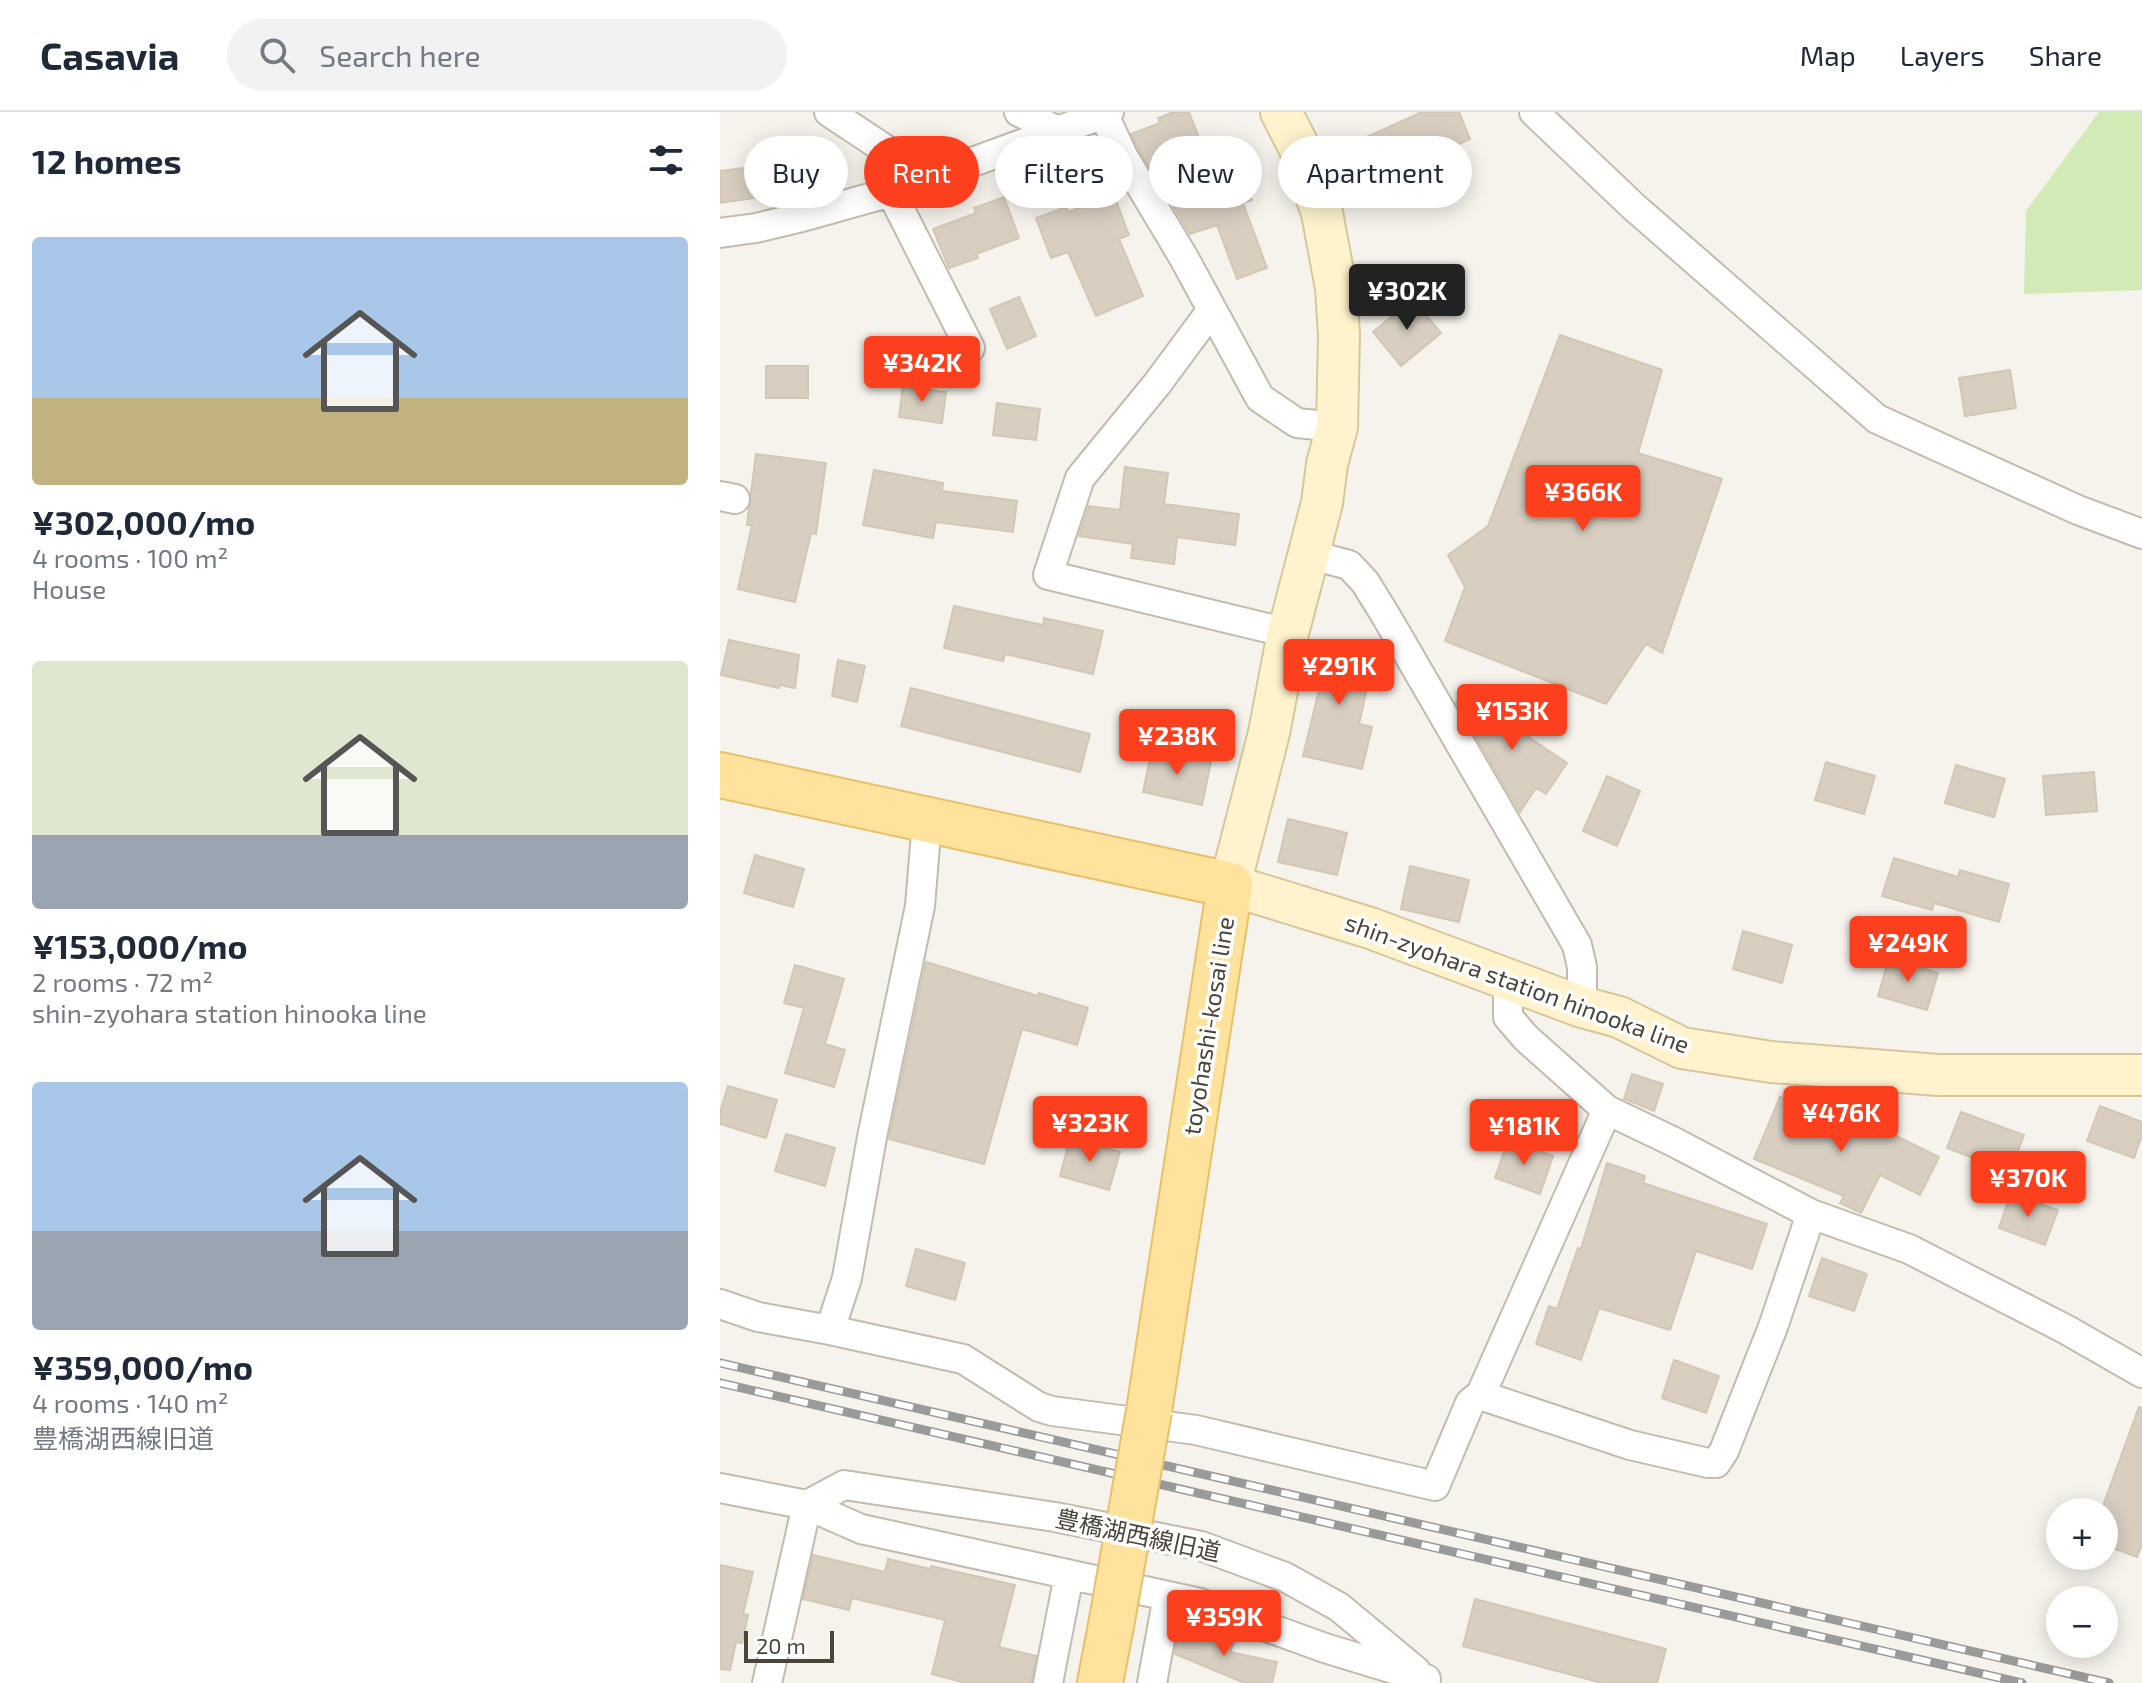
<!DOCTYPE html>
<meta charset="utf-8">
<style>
:root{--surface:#fff;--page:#f2f2f3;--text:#1f2937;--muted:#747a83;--line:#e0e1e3;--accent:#fc3f1d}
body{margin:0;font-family:"Exo 2","Noto Sans JP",sans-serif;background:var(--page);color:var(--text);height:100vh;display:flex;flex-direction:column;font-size:30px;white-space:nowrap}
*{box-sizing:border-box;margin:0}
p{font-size:26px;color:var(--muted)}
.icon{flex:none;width:44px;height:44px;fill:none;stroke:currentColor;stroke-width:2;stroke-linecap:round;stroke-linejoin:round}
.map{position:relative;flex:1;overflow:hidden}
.panel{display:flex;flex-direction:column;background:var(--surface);width:720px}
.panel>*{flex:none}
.banner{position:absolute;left:24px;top:24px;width:760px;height:72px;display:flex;gap:16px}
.buttons{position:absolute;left:1326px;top:1386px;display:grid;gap:16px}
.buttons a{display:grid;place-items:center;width:72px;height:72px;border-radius:50%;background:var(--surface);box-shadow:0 4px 20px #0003;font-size:40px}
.scale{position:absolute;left:24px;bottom:20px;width:90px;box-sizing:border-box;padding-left:8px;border:4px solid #4b4439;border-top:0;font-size:22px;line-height:28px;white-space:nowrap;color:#4b4439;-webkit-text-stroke:6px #fff;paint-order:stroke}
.price{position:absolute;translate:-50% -68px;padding:0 18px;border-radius:8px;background:var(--accent);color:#fff;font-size:26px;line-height:52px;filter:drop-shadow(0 2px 4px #0008)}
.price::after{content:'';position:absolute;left:50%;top:48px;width:24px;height:18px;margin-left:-12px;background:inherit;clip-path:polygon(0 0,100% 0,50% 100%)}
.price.on{background:#222;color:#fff}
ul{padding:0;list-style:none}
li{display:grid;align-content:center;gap:16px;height:424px;padding:0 32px}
li span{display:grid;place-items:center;height:248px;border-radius:8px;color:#555}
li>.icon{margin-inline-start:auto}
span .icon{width:144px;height:144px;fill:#fffc;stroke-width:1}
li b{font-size:34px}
h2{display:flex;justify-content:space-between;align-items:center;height:96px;padding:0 32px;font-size:34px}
.pill{padding:0 28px;border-radius:36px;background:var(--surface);box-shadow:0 4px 20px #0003;font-size:28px;line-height:72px}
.pill.on{background:var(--accent);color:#fff}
header{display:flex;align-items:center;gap:48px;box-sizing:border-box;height:112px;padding:0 40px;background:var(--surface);border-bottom:2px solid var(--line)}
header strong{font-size:38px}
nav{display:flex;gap:44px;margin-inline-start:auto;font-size:28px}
.search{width:560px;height:72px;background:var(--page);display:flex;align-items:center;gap:20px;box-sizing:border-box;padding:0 28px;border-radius:44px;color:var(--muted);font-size:30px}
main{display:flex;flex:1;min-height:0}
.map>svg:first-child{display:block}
.green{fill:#d2eab5}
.building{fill:#d8cfc1;stroke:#d3c7b4;stroke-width:2}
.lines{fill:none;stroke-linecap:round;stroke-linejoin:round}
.street-casing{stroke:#c2bbae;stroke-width:32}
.secondary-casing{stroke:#d6c79b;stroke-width:44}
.primary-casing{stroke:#e6c16a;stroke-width:48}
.street{stroke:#fff;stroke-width:28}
.secondary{stroke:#fff3cd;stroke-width:40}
.primary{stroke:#ffe39c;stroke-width:44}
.rail-casing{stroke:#9a9a9a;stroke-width:9}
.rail{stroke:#fff;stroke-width:6;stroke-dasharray:18;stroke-linecap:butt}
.primary-bridge-casing{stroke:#e6c16a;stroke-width:48;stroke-linecap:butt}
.primary-bridge{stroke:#ffe39c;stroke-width:44}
.labels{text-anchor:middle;stroke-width:7;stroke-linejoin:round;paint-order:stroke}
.street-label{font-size:24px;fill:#4b4439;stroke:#fff}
</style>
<header>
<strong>Casavia</strong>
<div class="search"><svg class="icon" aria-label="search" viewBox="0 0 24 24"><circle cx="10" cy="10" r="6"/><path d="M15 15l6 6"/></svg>Search here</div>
<nav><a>Map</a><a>Layers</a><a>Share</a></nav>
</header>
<main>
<section class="panel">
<h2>12 homes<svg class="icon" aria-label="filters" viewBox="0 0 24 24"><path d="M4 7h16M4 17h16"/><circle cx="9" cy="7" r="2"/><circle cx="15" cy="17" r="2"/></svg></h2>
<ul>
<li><span style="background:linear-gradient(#a9c7e8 65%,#c2b280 0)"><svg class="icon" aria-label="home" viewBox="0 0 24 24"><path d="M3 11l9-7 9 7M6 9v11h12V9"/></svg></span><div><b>¥302,000/mo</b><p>4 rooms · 100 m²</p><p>House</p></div></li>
<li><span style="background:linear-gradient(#dfe7d0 70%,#9aa5b1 0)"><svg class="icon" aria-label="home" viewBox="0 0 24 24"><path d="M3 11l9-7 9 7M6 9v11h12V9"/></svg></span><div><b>¥153,000/mo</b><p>2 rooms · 72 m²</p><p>shin-zyohara station hinooka line</p></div></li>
<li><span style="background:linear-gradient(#a9c7e8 60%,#9aa5b1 0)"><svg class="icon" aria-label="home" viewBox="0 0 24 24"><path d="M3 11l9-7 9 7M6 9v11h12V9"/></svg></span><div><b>¥359,000/mo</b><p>4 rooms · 140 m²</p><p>豊橋湖西線旧道</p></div></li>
</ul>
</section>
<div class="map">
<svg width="1422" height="1571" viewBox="0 0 1422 1571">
<rect width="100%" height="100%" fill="#f6f3ec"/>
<!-- green -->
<path class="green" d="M 1379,0 L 1422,0 L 1422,178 L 1304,182 L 1306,99 Z"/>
<!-- building -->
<path class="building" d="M 454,0 L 469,0 L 491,57 L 517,47 L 532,88 L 523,91 L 547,156 L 517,167 L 497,113 L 470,122 L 454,95 L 439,57 L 432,60 L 418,36 L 411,22 L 440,11 L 438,6 Z
M 702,0 L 739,0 L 750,27 L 634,80 L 616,39 Z
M 75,26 L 100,45 L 75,80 L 50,61 Z
M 31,55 L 35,86 L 0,91 L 0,59 Z
M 394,83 L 409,123 L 399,127 L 423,184 L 376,204 L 348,140 L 331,146 L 316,106 L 346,95 L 348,100 Z
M 284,85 L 299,126 L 256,142 L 258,146 L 229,156 L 213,117 L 256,101 L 254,96 Z
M 299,185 L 316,224 L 287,237 L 270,197 Z
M 693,187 L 721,221 L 681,254 L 653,220 Z
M 840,223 L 942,258 L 918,341 L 1002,367 L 942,541 L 926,532 L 886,592 L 725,529 L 745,475 L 728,443 L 768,414 Z
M 46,254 L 88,254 L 88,286 L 46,286 Z
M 1290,258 L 1296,296 L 1245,304 L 1239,266 Z
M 183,274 L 226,280 L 222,311 L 179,305 Z
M 277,291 L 320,297 L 316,328 L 273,323 Z
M 36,342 L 106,351 L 96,422 L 91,421 L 75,490 L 18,477 L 32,413 L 27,413 Z
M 405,355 L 448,361 L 444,392 L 519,402 L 515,433 L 457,425 L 454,452 L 411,446 L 413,432 L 359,424 L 369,394 L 400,398 Z
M 154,358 L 223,371 L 222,379 L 297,389 L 293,420 L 216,410 L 213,426 L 143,413 Z
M 234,494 L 323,513 L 324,506 L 383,519 L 373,562 L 285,542 L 283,549 L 224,536 Z
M 9,528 L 79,543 L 75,576 L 60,573 L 59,576 L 1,563 Z
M 596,533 L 654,546 L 639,612 L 652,615 L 642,657 L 583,644 L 599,578 L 586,575 Z
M 118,548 L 145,554 L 137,590 L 112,584 Z
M 191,576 L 370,622 L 360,660 L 181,614 Z
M 740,583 L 785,601 L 782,607 L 847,651 L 826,682 L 816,676 L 800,700 L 736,591 Z
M 432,637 L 491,650 L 482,693 L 423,680 Z
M 1106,650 L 1155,664 L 1144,702 L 1095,688 Z
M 1236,653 L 1285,667 L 1274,705 L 1225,691 Z
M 1374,660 L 1377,699 L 1326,703 L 1323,664 Z
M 887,664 L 920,679 L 897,734 L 863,719 Z
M 568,707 L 627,721 L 617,763 L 558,750 Z
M 35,743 L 84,757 L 73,795 L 24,781 Z
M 1174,746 L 1238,765 L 1240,758 L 1289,772 L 1279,810 L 1214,791 L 1212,798 L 1162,784 Z
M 690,754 L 749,768 L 739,810 L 681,797 Z
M 1023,819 L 1072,833 L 1062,871 L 1013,857 Z
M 1169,846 L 1218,861 L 1207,898 L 1158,884 Z
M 206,850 L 318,884 L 319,881 L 368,896 L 357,933 L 302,917 L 264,1052 L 169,1027 Z
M 75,853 L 124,867 L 105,932 L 125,938 L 114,975 L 65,961 L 84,896 L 64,891 Z
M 912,962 L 943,972 L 934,999 L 904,987 Z
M 8,974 L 57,988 L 46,1026 L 0,1012 L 0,1000 Z
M 1060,985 L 1154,1023 L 1158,1015 L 1219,1045 L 1200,1083 L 1160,1063 L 1141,1101 L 1120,1091 L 1124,1084 L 1034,1047 Z
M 1380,994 L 1422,1010 L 1422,1023 L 1414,1046 L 1367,1029 Z
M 1241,1000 L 1304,1023 L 1290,1060 L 1227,1036 Z
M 66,1022 L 115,1036 L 105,1074 L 55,1059 Z
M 350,1026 L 400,1040 L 389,1078 L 340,1064 Z
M 788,1028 L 833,1044 L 820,1082 L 775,1066 Z
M 887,1051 L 925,1064 L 923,1071 L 1047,1112 L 1032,1157 L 976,1139 L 950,1218 L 879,1196 L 861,1248 L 816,1232 L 829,1194 L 837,1197 L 858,1136 L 861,1137 Z
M 1291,1081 L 1338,1098 L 1325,1133 L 1279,1116 Z
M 196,1137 L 245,1151 L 235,1188 L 186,1174 Z
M 1102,1146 L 1147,1162 L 1134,1199 L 1089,1184 Z
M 954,1248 L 999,1264 L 986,1301 L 942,1286 Z
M 1419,1295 L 1422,1296 L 1422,1432 L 1417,1445 L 1384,1433 L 1384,1391 Z
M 93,1443 L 165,1460 L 168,1447 L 210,1457 L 211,1454 L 295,1473 L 279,1535 L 316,1544 L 311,1571 L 246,1571 L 212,1562 L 225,1508 L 132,1486 L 129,1498 L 83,1487 Z
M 0,1453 L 33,1460 L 23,1502 L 28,1503 L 22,1531 L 16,1530 L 10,1558 L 0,1557 Z
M 755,1487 L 946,1537 L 937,1571 L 882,1571 L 743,1534 Z
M 470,1513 L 514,1531 L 510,1540 L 557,1550 L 552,1571 L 525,1571 L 455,1542 L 457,1528 L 463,1529 Z"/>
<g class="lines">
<defs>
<path id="street" d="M 109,0 L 210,67
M 299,0 L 338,19
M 814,0 L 914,95 L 1157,307 L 1358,398 L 1422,422
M 384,3 L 403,44 L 464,146 L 540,286 L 577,311 L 617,315
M 171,80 L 250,236
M 0,121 L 36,116 L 78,106 L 171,80 L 389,0
M 491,199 L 437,272 L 360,366 L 328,463 L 568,521
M 0,384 L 15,387
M 588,442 L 629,453 L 645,470 L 666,504 L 857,833 L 862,855 L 862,895
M 788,866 L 788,905 L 806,926 L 887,998 L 954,1030 L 1091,1102 L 1189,1137 L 1347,1218 L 1422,1261
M 0,1192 L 38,1205 L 110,1218 L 127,1166 L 152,1025 L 200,794 L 207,709
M 110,1218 L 243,1247 L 319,1295 L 332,1299 L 476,1318 L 715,1374 L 750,1291 L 761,1282 L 887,998
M 760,1283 L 910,1333 L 988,1351 L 996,1351 L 1004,1339 L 1053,1215 L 1091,1102
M 0,1376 L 87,1393 L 141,1417 L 480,1491 L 605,1536 L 706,1567
M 87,1393 L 124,1373 L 335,1405 L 481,1434 L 565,1465 L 619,1495 L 696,1559
M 47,1571 L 87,1393
M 328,1571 L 349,1463
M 432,1571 L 448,1484"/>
<path id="secondary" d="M 561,0 L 579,35 L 602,101 L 616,176 L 619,223 L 617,315 L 607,352 L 602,391 L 568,521 L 549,621 L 510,773 L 650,816 L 862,895 L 899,905 L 962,936 L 1051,950 L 1218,963 L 1422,963"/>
<path id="primary" d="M 0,663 L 510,773 L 429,1299
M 380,1571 L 392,1508"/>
</defs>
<!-- street casing -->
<use href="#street" class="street-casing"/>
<!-- secondary casing -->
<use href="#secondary" class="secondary-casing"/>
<!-- primary casing -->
<use href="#primary" class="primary-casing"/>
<!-- street -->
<use href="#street" class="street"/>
<!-- secondary -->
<use href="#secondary" class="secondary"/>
<!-- primary -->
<use href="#primary" class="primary"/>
<defs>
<path id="rail" d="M 0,1251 L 1389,1571
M 0,1271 L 1302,1571"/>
</defs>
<!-- rail casing -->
<use href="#rail" class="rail-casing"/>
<!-- rail -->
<use href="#rail" class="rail"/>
<defs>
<path id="primary-bridge" d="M 392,1508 L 429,1299"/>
</defs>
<!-- primary-bridge casing -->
<use href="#primary-bridge" class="primary-bridge-casing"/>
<!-- primary-bridge -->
<use href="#primary-bridge" class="primary-bridge"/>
</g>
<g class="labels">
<!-- street labels -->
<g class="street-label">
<text transform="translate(797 872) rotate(20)" y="8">shin-zyohara station hinooka line</text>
<text transform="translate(489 914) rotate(-81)" y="8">toyohashi-kosai line</text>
<text transform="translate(418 1424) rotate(12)" y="8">豊橋湖西線旧道</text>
</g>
</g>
</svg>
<div class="buttons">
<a>+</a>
<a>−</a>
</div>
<div class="scale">20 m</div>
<b class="price on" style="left:687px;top:220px">¥302K</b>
<b class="price" style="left:202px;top:292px">¥342K</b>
<b class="price" style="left:863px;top:421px">¥366K</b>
<b class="price" style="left:619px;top:595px">¥291K</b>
<b class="price" style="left:792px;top:640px">¥153K</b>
<b class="price" style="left:457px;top:665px">¥238K</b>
<b class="price" style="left:1188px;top:872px">¥249K</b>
<b class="price" style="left:1121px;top:1042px">¥476K</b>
<b class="price" style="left:370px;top:1052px">¥323K</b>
<b class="price" style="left:804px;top:1055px">¥181K</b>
<b class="price" style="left:1308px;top:1107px">¥370K</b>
<b class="price" style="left:504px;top:1546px">¥359K</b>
<div class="banner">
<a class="pill">Buy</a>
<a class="pill on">Rent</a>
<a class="pill">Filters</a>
<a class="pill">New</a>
<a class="pill">Apartment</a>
</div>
</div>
</main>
